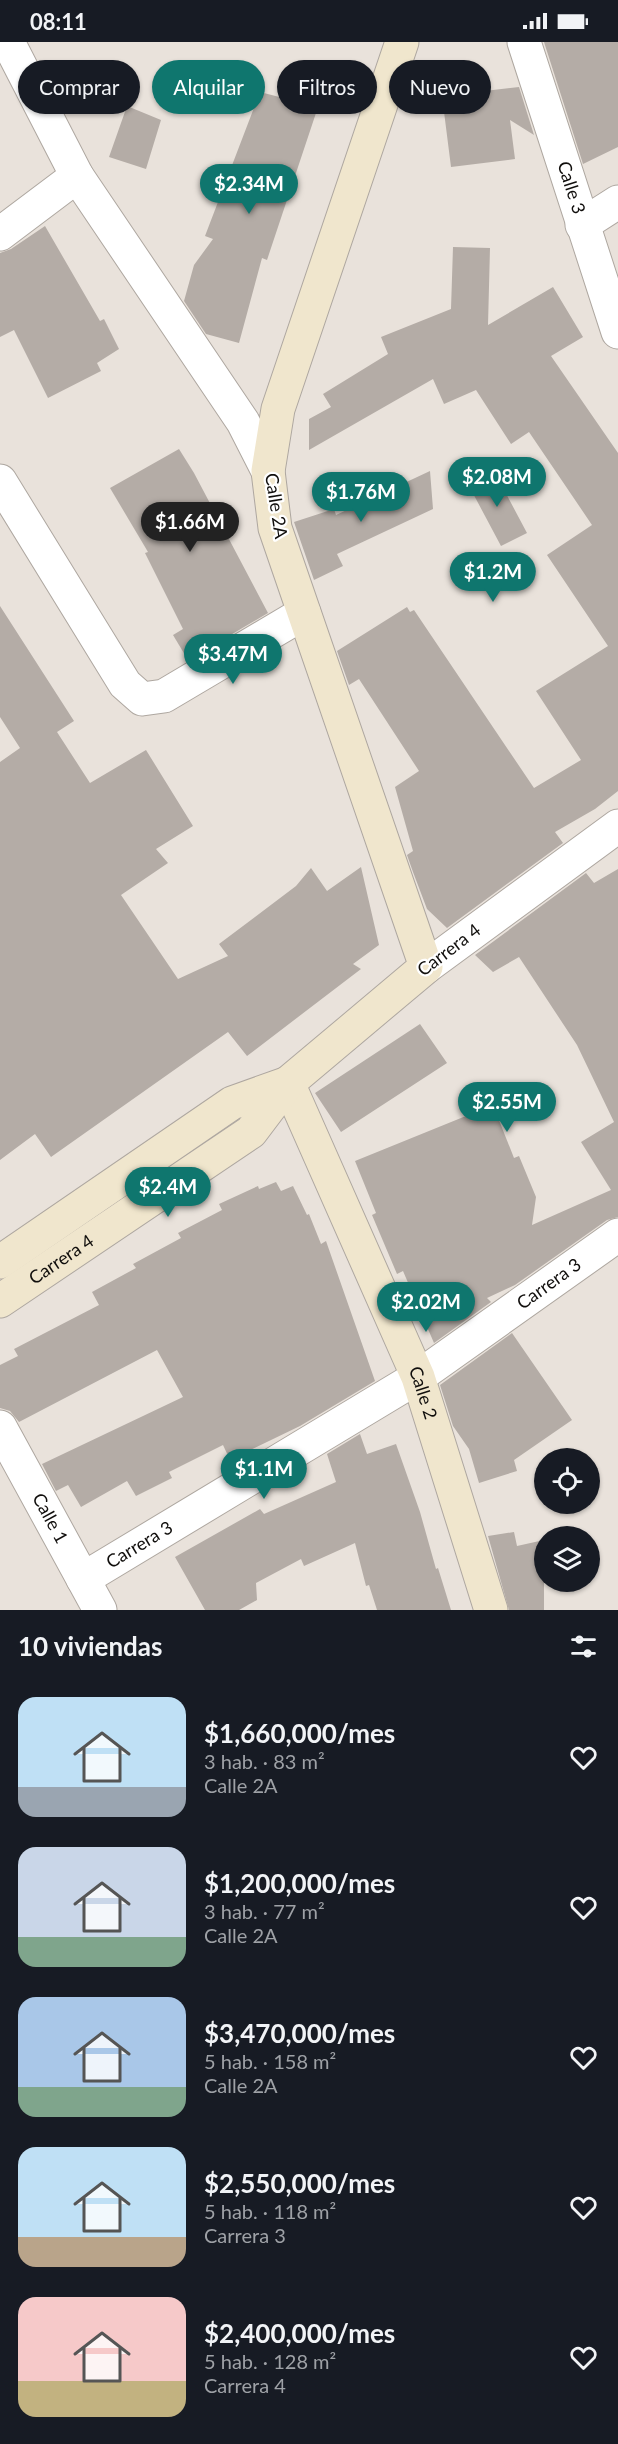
<!DOCTYPE html>
<html lang="es">
<meta charset="utf-8">
<style>
:root{--surface:#171b24;--page:#20242c;--text:#f1f3f6;--muted:#9ea1a6;--accent:#0f766e}
body{margin:0;font-family:Lato,sans-serif;background:var(--page);color:var(--text);height:100vh;display:flex;flex-direction:column;font-size:22px;white-space:nowrap}
*{box-sizing:border-box;margin:0}
p{font-size:20px;color:var(--muted)}
.icon{flex:none;width:33px;height:33px;fill:none;stroke:currentColor;stroke-width:2;stroke-linecap:round;stroke-linejoin:round}
.map{position:relative;height:1568px;overflow:hidden}
.drawer{display:flex;flex-direction:column;background:var(--surface);flex:1}
.drawer>*{flex:none}
.guide{position:absolute;left:18px;top:18px;width:582px;height:54px;display:flex;gap:12px}
.tools{position:absolute;left:534px;top:1406px;display:grid;gap:12px}
.tools a{display:grid;place-items:center;width:66px;height:66px;border-radius:50%;background:var(--surface);box-shadow:0 2px 4px #0004;font-size:30px}
.price{position:absolute;translate:-50% -51px;padding:0 14px;border-radius:21px;background:var(--accent);color:#fff;font-size:20px;line-height:39px;filter:drop-shadow(0 2px 3px #0008)}
.price::after{content:'';position:absolute;left:50%;top:36px;width:18px;height:14px;margin-left:-9px;background:inherit;clip-path:polygon(0 0,100% 0,50% 100%)}
.price.current{background:#222;color:#fff}
ul{padding:0;list-style:none}
li{display:flex;align-items:center;gap:18px;height:150px;padding:0 18px}
li span{display:grid;place-items:center;flex:none;width:168px;height:120px;border-radius:18px;color:#555}
li>.icon{margin-inline-start:auto}
span .icon{width:72px;height:72px;fill:#fffc;stroke-width:1}
li b{font-size:26px}
h2{display:flex;justify-content:space-between;align-items:center;height:72px;padding:0 18px;font-size:26px}
.tag{padding:0 21px;border-radius:27px;background:var(--surface);box-shadow:0 2px 4px #0004;font-size:21px;line-height:54px}
.tag.current{background:var(--accent);color:#fff}
.status{display:flex;justify-content:space-between;align-items:center;height:42px;padding:0 30px;background:var(--surface);direction:ltr}
.status svg{height:16px;fill:currentColor}
.map>svg:first-child{display:block}
.building{fill:#b4aca6}
.lines{fill:none;stroke-linecap:round;stroke-linejoin:round}
.street-casing{stroke:#aea7a0;stroke-width:35}
.secondary-casing{stroke:#aea7a0;stroke-width:35}
.street{stroke:#fff;stroke-width:33}
.secondary{stroke:#f0e6cd;stroke-width:33}
.labels{text-anchor:middle;stroke-width:4.5;stroke-linejoin:round;paint-order:stroke}
.street-label{font-size:18px;fill:#100e0c;stroke:#fff}
</style>
<div class="status"><b>08:11</b><svg viewBox="0 0 49 12"><path d="M0 12V9h3v3zM5 12V6h3v6zM10 12V3h3v9zM15 12V0h3v12zM26 1h20v11H26zM47 4h2v5h-2z"/></svg></div>
<div class="map">
<svg width="618" height="1568" viewBox="0 0 618 1568">
<rect width="100%" height="100%" fill="#e9e2db"/>
<!-- building -->
<path class="building" d="M 544,0 L 618,0 L 618,105 L 583,122 Z
M 519,45 L 534,93 L 510,78 L 515,117 L 451,125 L 442,54 Z
M 260,50 L 318,65 L 267,218 L 262,216 L 239,301 L 206,292 L 184,259 L 194,223 L 213,197 L 205,194 Z
M 127,64 L 161,78 L 146,127 L 109,115 Z
M 45,184 L 100,279 L 104,277 L 119,307 L 97,321 L 101,329 L 48,356 L 14,288 L 0,295 L 0,211 L 11,207 Z
M 453,205 L 490,206 L 488,283 L 553,245 L 583,295 L 551,314 L 618,411 L 618,749 L 595,767 L 555,790 L 563,801 L 447,886 L 427,867 L 413,830 L 407,813 L 413,809 L 395,745 L 419,729 L 359,637 L 349,643 L 337,609 L 407,565 L 410,570 L 414,568 L 534,746 L 581,718 L 536,649 L 608,604 L 547,513 L 592,483 L 529,390 L 511,402 L 476,348 L 444,362 L 433,337 L 309,408 L 309,377 L 331,365 L 323,352 L 388,312 L 381,295 L 451,267 Z
M 179,407 L 194,431 L 268,571 L 188,618 L 173,593 L 183,587 L 145,511 L 148,510 L 110,446 Z
M 430,429 L 433,467 L 337,512 L 343,524 L 314,538 L 294,480 L 334,467 L 336,473 Z
M 494,429 L 527,491 L 501,504 L 468,442 Z
M 0,564 L 74,679 L 57,690 L 90,741 L 146,708 L 193,784 L 156,807 L 168,821 L 121,853 L 178,937 L 228,914 L 219,902 L 296,844 L 311,826 L 327,849 L 361,825 L 379,903 L 353,922 L 361,927 L 247,1014 L 228,990 L 51,1115 L 35,1092 L 0,1118 L 0,720 L 20,706 L 0,675 Z
M 618,827 L 618,1175 L 607,1178 L 515,1243 L 487,1256 L 491,1260 L 434,1301 L 403,1229 L 397,1232 L 372,1173 L 376,1171 L 355,1119 L 493,1063 L 514,1116 L 519,1114 L 536,1155 L 532,1183 L 611,1148 L 581,1100 L 614,1080 L 577,1003 L 519,915 L 493,930 L 475,913 L 586,831 L 594,841 Z
M 420,982 L 447,1021 L 341,1090 L 315,1051 Z
M 276,1140 L 281,1149 L 293,1144 L 307,1173 L 309,1172 L 321,1202 L 326,1199 L 375,1339 L 300,1384 L 230,1418 L 223,1403 L 169,1430 L 172,1436 L 136,1454 L 127,1439 L 81,1465 L 68,1443 L 56,1449 L 42,1422 L 183,1355 L 157,1308 L 19,1380 L 10,1369 L 0,1366 L 0,1323 L 18,1314 L 14,1307 L 99,1263 L 92,1250 L 136,1226 L 133,1222 L 181,1196 L 178,1191 L 222,1168 L 219,1162 L 258,1144 L 259,1147 Z
M 512,1291 L 572,1378 L 514,1418 L 517,1429 L 479,1441 L 469,1407 L 453,1384 L 440,1343 Z
M 360,1392 L 367,1412 L 396,1402 L 420,1470 L 436,1527 L 438,1526 L 451,1568 L 377,1568 L 369,1543 L 366,1544 L 355,1501 L 304,1524 L 301,1517 L 256,1541 L 257,1558 L 239,1568 L 205,1568 L 175,1515 L 260,1467 L 264,1472 L 336,1440 L 327,1412 Z
M 514,1490 L 517,1504 L 544,1498 L 544,1568 L 509,1568 L 488,1494 Z"/>
<g class="lines">
<defs>
<g id="street">
<path d="M 8,0 L 77,134 L 243,380 L 268,429"/>
<path id="s1" d="M 524,0 L 618,290"/>
<path d="M 582,183 L 618,160"/>
<path d="M 0,192 L 77,134"/>
<path d="M 0,439 L 125,642 L 142,657 L 164,654 L 304,571"/>
<path d="M 426,925 L 618,784"/>
<path id="s2" d="M 0,1385 L 100,1568"/>
<path id="s3" d="M 83,1537 L 418,1335 L 618,1193"/>
</g>
<g id="secondary">
<path id="s4" d="M 288,1041 L 418,1335 L 491,1568"/>
<path d="M 0,1220 L 232,1061 L 288,1041"/>
<path id="s5" d="M 0,1259 L 251,1090 L 288,1041 L 426,925 L 275,486 L 268,429 L 278,367 L 402,0"/>
</g>
</defs>
<!-- street casing -->
<use href="#street" class="street-casing"/>
<!-- secondary casing -->
<use href="#secondary" class="secondary-casing"/>
<!-- street -->
<use href="#street" class="street"/>
<!-- secondary -->
<use href="#secondary" class="secondary"/>
</g>
<g class="labels">
<!-- street labels -->
<g class="street-label">
<text dy="6" stroke="none"><textPath href="#s1" startOffset="153">Calle 3</textPath></text>
<text transform="translate(276 464) rotate(81)" y="6">Calle 2A</text>
<text transform="translate(449 908) rotate(-37)" y="6">Carrera 4</text>
<text dy="6" stroke="none"><textPath href="#s5" startOffset="74">Carrera 4</textPath></text>
<text dy="6" stroke="none"><textPath href="#s3" startOffset="552">Carrera 3</textPath></text>
<text dy="6" stroke="none"><textPath href="#s4" startOffset="338">Calle 2</textPath></text>
<text dy="6" stroke="none"><textPath href="#s2" startOffset="104">Calle 1</textPath></text>
<text dy="6" stroke="none"><textPath href="#s3" startOffset="66">Carrera 3</textPath></text>
</g>
</g>
</svg>
<div class="tools">
<a><svg class="icon" aria-label="locate" viewBox="0 0 24 24"><circle cx="12" cy="12" r="6"/><path d="M12 2v4M12 18v4M2 12h4M18 12h4"/></svg></a>
<a><svg class="icon" aria-label="layers" viewBox="0 0 24 24"><path d="M12 4l9 5-9 5-9-5zM3 14l9 5 9-5"/></svg></a>
</div>
<b class="price" style="left:249px;top:173px">$2.34M</b>
<b class="price" style="left:497px;top:466px">$2.08M</b>
<b class="price" style="left:361px;top:481px">$1.76M</b>
<b class="price current" style="left:190px;top:511px">$1.66M</b>
<b class="price" style="left:493px;top:561px">$1.2M</b>
<b class="price" style="left:233px;top:643px">$3.47M</b>
<b class="price" style="left:507px;top:1091px">$2.55M</b>
<b class="price" style="left:168px;top:1176px">$2.4M</b>
<b class="price" style="left:426px;top:1291px">$2.02M</b>
<b class="price" style="left:264px;top:1458px">$1.1M</b>
<div class="guide">
<a class="tag">Comprar</a>
<a class="tag current">Alquilar</a>
<a class="tag">Filtros</a>
<a class="tag">Nuevo</a>
</div>
</div>
<section class="drawer">
<h2>10 viviendas<svg class="icon" aria-label="filters" viewBox="0 0 24 24"><path d="M4 7h16M4 17h16"/><circle cx="9" cy="7" r="2"/><circle cx="15" cy="17" r="2"/></svg></h2>
<ul>
<li><span style="background:linear-gradient(#bfe0f5 75%,#9aa5b1 0)"><svg class="icon" aria-label="home" viewBox="0 0 24 24"><path d="M3 11l9-7 9 7M6 9v11h12V9"/></svg></span><div><b>$1,660,000/mes</b><p>3 hab. · 83 m²</p><p>Calle 2A</p></div><svg class="icon" aria-label="heart" viewBox="0 0 24 24"><path d="M12 20l-8-8c-3-5 5-10 8-4 3-6 11-1 8 4z"/></svg></li>
<li><span style="background:linear-gradient(#c9d6e8 75%,#7fa58c 0)"><svg class="icon" aria-label="home" viewBox="0 0 24 24"><path d="M3 11l9-7 9 7M6 9v11h12V9"/></svg></span><div><b>$1,200,000/mes</b><p>3 hab. · 77 m²</p><p>Calle 2A</p></div><svg class="icon" aria-label="heart" viewBox="0 0 24 24"><path d="M12 20l-8-8c-3-5 5-10 8-4 3-6 11-1 8 4z"/></svg></li>
<li><span style="background:linear-gradient(#a9c7e8 75%,#7fa58c 0)"><svg class="icon" aria-label="home" viewBox="0 0 24 24"><path d="M3 11l9-7 9 7M6 9v11h12V9"/></svg></span><div><b>$3,470,000/mes</b><p>5 hab. · 158 m²</p><p>Calle 2A</p></div><svg class="icon" aria-label="heart" viewBox="0 0 24 24"><path d="M12 20l-8-8c-3-5 5-10 8-4 3-6 11-1 8 4z"/></svg></li>
<li><span style="background:linear-gradient(#bfe0f5 75%,#b9a48a 0)"><svg class="icon" aria-label="home" viewBox="0 0 24 24"><path d="M3 11l9-7 9 7M6 9v11h12V9"/></svg></span><div><b>$2,550,000/mes</b><p>5 hab. · 118 m²</p><p>Carrera 3</p></div><svg class="icon" aria-label="heart" viewBox="0 0 24 24"><path d="M12 20l-8-8c-3-5 5-10 8-4 3-6 11-1 8 4z"/></svg></li>
<li><span style="background:linear-gradient(#f6c9c9 70%,#c2b280 0)"><svg class="icon" aria-label="home" viewBox="0 0 24 24"><path d="M3 11l9-7 9 7M6 9v11h12V9"/></svg></span><div><b>$2,400,000/mes</b><p>5 hab. · 128 m²</p><p>Carrera 4</p></div><svg class="icon" aria-label="heart" viewBox="0 0 24 24"><path d="M12 20l-8-8c-3-5 5-10 8-4 3-6 11-1 8 4z"/></svg></li>
</ul>
</section>
